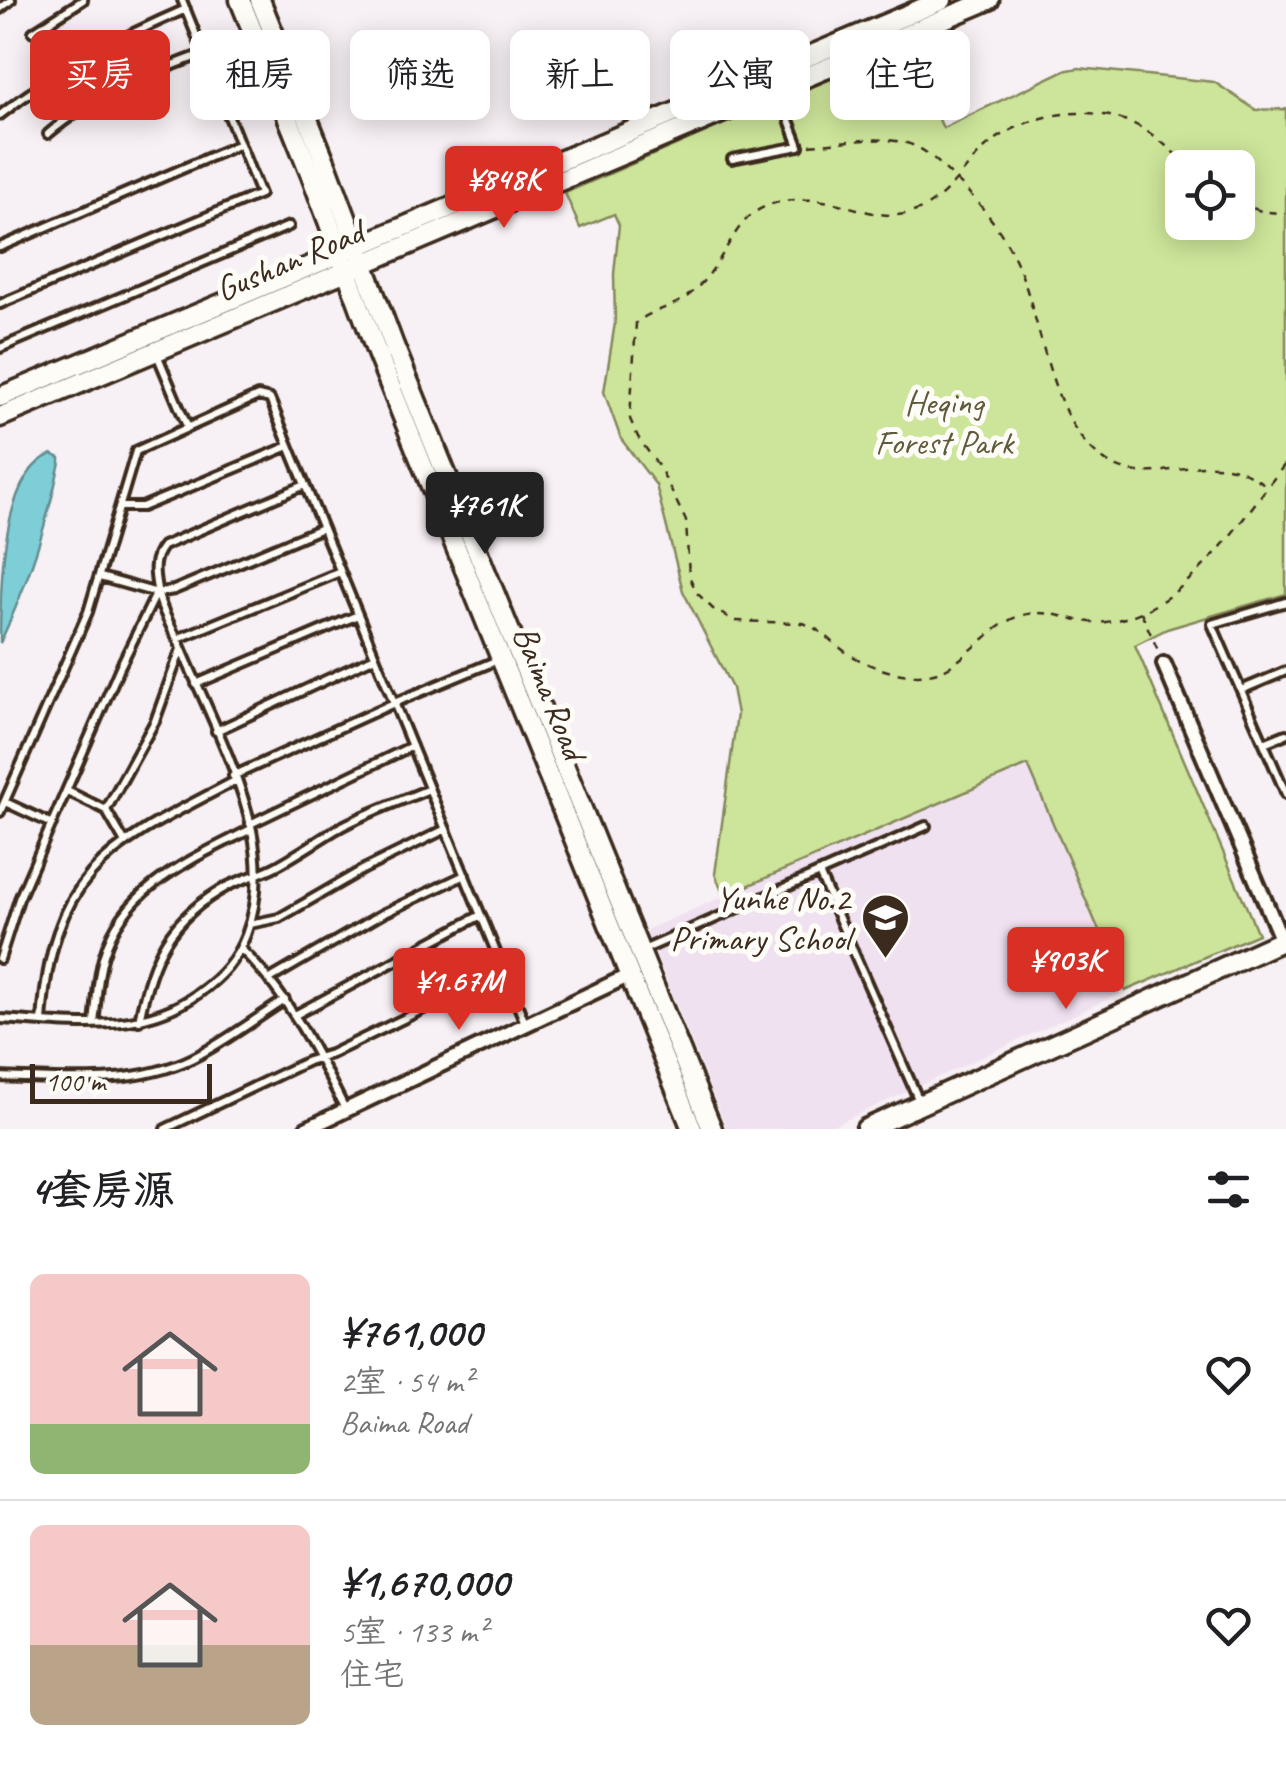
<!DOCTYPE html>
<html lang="zh">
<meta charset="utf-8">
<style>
:root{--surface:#fff;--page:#f6f6f6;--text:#202124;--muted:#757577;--line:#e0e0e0;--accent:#d93025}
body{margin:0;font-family:Caveat,"LXGW WenKai TC",sans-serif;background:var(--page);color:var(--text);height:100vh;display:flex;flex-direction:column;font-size:38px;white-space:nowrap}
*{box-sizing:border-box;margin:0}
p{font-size:32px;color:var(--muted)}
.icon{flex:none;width:55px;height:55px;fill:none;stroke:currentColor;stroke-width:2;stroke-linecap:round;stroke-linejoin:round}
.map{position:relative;height:1129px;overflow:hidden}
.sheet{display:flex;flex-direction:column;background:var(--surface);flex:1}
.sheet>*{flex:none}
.top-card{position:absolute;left:30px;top:30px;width:1228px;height:90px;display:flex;gap:20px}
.fabs{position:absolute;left:1165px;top:150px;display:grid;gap:20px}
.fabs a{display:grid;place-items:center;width:90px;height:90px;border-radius:15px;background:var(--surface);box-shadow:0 5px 25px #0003;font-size:50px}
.scale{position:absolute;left:30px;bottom:25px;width:182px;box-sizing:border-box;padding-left:10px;border:5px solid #3b2a1e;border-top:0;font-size:28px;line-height:35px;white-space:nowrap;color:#3b2a1e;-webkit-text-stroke:8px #fdfcf7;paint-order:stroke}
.price{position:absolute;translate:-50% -85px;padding:0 22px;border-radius:10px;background:var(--accent);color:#fff;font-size:32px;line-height:65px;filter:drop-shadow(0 2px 5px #0008)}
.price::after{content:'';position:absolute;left:50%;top:60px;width:30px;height:22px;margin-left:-15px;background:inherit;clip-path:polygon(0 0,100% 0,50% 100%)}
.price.current{background:#222;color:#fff}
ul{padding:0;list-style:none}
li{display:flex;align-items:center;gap:30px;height:250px;padding:0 30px}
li+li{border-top:2px solid var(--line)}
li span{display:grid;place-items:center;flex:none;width:280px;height:200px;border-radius:15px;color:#555}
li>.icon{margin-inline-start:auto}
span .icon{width:120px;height:120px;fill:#fffc;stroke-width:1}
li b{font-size:42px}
h2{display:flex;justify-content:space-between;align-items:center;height:120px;padding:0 30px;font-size:42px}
.pill{padding:0 35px;border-radius:15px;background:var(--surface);box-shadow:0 5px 25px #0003;font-size:35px;line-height:90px}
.pill.current{background:var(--accent);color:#fff}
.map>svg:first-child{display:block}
.built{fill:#f0e1f1}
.green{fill:#cde59a;stroke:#84885c;stroke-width:2.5;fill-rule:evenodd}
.water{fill:#7eced8;stroke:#638c8e;stroke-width:2.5}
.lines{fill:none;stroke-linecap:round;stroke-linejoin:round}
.lane-casing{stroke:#3b2a1e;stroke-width:14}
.street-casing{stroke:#3b2a1e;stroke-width:20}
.secondary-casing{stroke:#3b2a1e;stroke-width:25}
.path{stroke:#3b2a1e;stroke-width:2.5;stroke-dasharray:8 8;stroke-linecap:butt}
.lane{stroke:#fdfcf7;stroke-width:6}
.street{stroke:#fdfcf7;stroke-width:12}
.secondary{stroke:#fdfcf7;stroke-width:18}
.labels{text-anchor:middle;stroke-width:10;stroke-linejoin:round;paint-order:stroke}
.street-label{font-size:35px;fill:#3b2a1e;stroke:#fdfcf7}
.park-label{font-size:35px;fill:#60593d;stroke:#fdfcf7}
.poi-label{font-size:35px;fill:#3b2a1e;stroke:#fdfcf7;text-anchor:end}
</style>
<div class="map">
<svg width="1286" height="1129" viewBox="0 0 1286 1129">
<rect width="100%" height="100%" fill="#f7f0f4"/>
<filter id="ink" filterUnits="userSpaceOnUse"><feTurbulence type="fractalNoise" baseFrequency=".01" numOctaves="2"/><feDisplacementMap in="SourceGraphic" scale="20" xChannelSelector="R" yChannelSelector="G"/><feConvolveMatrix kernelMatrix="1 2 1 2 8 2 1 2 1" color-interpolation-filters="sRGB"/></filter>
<g filter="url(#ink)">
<!-- built -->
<path class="built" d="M 1029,764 L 1125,991 L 826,1129 L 727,1129 L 646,930 Z"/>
<!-- green -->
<path class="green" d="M 890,52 L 916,106 L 930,100 L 943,128 L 1063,71 L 1079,68 L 1214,82 L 1256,110 L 1286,109 L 1286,594 L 1167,629 L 1135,645 L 1258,934 L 1125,991 L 1028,765 L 724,896 L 715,874 L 737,714 L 732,688 L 683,591 L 656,485 L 621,439 L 604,392 L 615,323 L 614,274 L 619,225 L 614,214 L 580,228 L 565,193 ZM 1182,168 L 1238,168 L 1238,222 L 1182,222 Z"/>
<!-- water -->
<path class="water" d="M 52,454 L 60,458 L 60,462 C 47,526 28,583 0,643 C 0,595 0,473 52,454 Z"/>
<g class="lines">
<defs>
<path id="lane" d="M 0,9 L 11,0
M 33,32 L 83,0
M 0,115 C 57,70 119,38 186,9
M 48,134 C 106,84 182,63 253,35
M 732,159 L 799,146 L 779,94
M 0,247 L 240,144
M 0,304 L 260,194 L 182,0
M 0,348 L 289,226
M 156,352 L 187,426
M 122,507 L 142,507 L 289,446
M 100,577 L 157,593 L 174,590 L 322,528
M 1286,602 L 1212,624 L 1286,794
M 177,639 L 340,572
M 196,684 L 358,615
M 1241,690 L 1286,671
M 216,731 L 375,657
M 1264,743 L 1286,734
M 233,776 L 394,703 L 500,659
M 67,791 L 106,810 L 124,841
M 5,802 L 52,824
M 106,810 L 155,721 L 181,649
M 0,812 L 88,612 L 136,451 L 258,396 L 270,399 L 525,1023
M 250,824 L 412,746
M 819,873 L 919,1101
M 250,924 L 279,918 L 364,869 L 446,829
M 240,948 C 288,994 316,1051 345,1109
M 641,951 L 926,826
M 0,959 L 19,899 L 120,667 L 156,594
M 270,979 L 382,914 L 465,875
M 295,1015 L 481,915
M 0,1019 C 69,1023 140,1036 199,993 C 221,977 236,961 246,935 C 259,901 259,865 252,830 C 238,767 205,705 180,645 C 172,628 160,608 157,589 C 154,573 152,559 163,546 L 305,485
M 139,1021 C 151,958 169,918 228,886 C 244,878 262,874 278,865 C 298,854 317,841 337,829 C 366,813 399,802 429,789
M 42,1022 C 52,868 112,845 235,781
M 94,1023 C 97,1001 97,977 104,955 C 124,886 193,859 251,829
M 0,1077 C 63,1079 134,1087 193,1058 C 225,1042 255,1019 285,1000
M 165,1129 L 308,1061 L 331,1054 L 504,970"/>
<path id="street" d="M 1164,664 L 1282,941
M 306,1129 L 630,975"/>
<path id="secondary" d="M 240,0 L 311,175 L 377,353 L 692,1129
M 260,0 L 328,169 L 394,346 L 712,1129
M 0,397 L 942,0
M 0,417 L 989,0
M 866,1129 L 1286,939"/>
</defs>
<!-- lane casing -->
<use href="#lane" class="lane-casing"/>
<!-- street casing -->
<use href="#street" class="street-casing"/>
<!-- secondary casing -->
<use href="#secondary" class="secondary-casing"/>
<!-- path -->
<path class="path" d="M 810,145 C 839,143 874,136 902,142 C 923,146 937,161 952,176 C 979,201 1005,233 1019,268 C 1041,321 1050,411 1093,451 C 1140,494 1180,457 1232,468 C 1245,471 1255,478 1266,485
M 1190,168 C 1173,152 1156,135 1136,125 C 1089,102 1024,113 985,148 C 963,168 947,199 919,210 C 881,225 851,202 814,200 C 726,195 741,252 689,295 C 674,308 650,310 636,323 L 630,419 L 638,437 L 661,470 L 686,521 L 689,576 L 697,593 L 713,609 L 735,621 L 803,623 C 824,630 835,647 854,657 C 883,673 926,685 955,663 C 976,648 998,621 1023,615 C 1052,607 1078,626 1106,622 C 1188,611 1239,521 1286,463
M 1238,203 L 1261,211 L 1286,214
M 1141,612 L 1160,655"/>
<!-- lane -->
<use href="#lane" class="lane"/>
<!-- street -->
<use href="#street" class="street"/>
<!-- secondary -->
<use href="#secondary" class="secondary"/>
</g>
</g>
<!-- icons -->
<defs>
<symbol id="school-pin" viewBox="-11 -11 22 30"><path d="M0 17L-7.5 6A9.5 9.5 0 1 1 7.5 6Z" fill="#3b2a1e" stroke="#fdfcf7"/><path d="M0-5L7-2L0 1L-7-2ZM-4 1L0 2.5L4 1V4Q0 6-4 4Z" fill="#fff"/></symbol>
</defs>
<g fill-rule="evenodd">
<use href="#school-pin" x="858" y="890" width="55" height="75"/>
</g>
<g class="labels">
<!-- street labels -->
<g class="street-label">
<text transform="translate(289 260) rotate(-23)" y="12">Gushan Road</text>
<text transform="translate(550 692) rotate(68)" y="12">Baima Road</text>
</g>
<!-- park labels -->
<g class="park-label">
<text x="944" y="414">Heqing<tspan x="944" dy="40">Forest Park</tspan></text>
</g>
<!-- poi labels -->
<g class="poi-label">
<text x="850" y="910">Yunhe No.2<tspan x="850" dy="40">Primary School</tspan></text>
</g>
</g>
</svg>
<div class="fabs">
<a><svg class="icon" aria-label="locate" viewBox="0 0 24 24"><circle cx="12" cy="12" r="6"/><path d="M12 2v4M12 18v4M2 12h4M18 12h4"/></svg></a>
</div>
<div class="scale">100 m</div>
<b class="price" style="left:504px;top:231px">¥848K</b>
<b class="price current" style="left:485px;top:557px">¥761K</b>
<b class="price" style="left:1066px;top:1012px">¥903K</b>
<b class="price" style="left:459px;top:1033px">¥1.67M</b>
<div class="top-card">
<a class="pill current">买房</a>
<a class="pill">租房</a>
<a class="pill">筛选</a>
<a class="pill">新上</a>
<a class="pill">公寓</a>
<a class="pill">住宅</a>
</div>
</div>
<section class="sheet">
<h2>4套房源<svg class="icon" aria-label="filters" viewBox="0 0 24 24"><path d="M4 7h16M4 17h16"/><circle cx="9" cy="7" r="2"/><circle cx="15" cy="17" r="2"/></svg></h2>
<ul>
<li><span style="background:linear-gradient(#f6c9c9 75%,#8fb573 0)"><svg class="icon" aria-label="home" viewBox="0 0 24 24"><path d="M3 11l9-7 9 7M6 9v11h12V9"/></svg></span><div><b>¥761,000</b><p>2室 · 54 m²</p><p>Baima Road</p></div><svg class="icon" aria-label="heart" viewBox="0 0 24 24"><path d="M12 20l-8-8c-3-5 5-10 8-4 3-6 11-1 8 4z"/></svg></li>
<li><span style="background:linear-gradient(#f6c9c9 60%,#b9a48a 0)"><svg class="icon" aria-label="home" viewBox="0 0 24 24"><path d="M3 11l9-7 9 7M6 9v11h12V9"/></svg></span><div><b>¥1,670,000</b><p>5室 · 133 m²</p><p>住宅</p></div><svg class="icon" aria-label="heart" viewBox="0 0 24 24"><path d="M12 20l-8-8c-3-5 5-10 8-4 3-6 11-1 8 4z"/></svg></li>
</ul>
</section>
